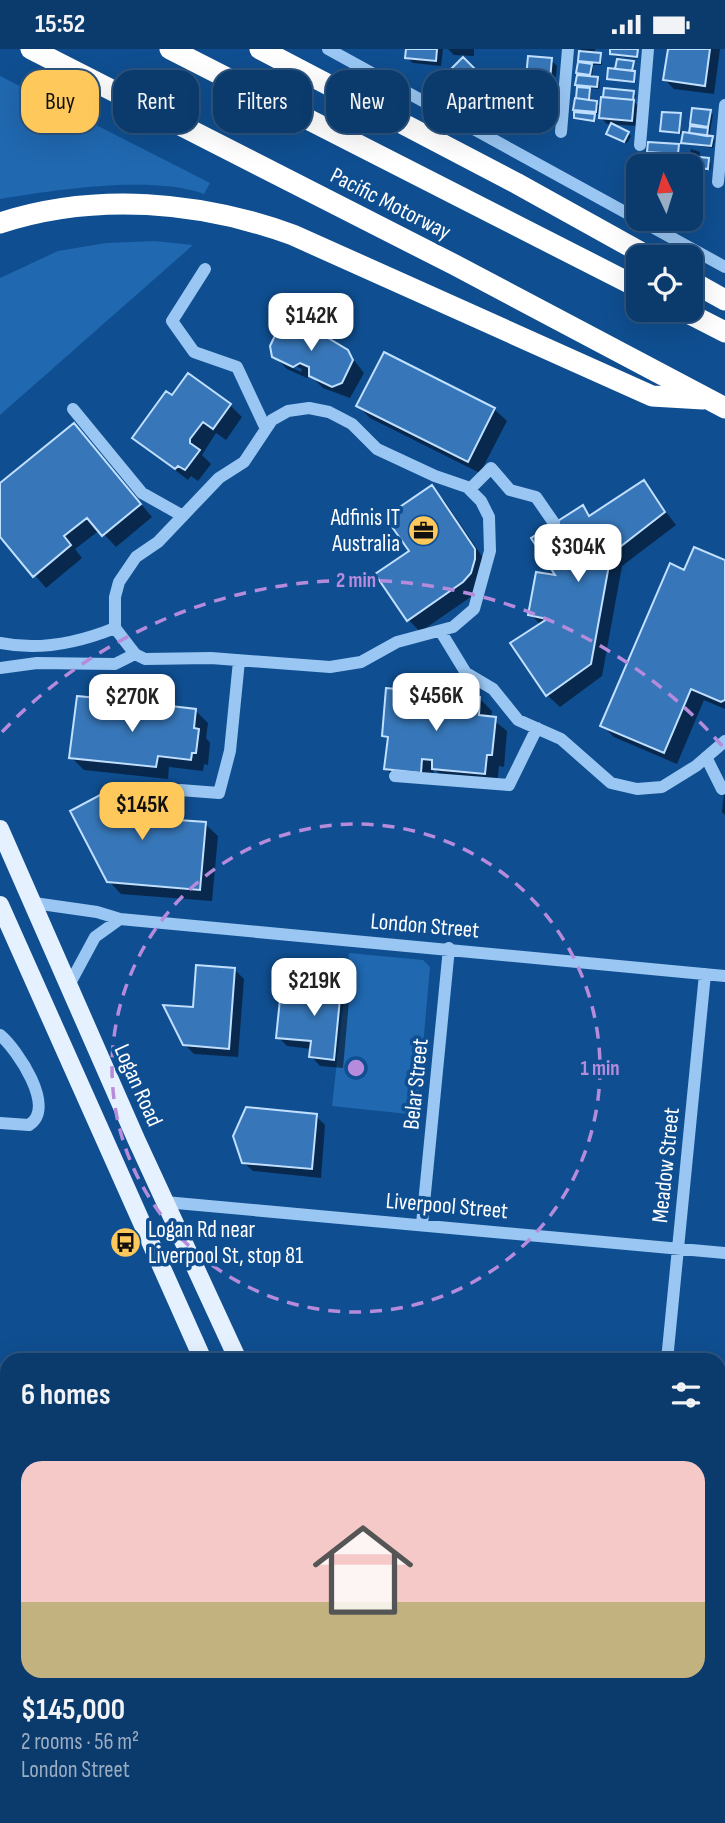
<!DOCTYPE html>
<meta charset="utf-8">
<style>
:root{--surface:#0b3a6c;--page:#194574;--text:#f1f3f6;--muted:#9aadc2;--line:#2b547f;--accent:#ffc85b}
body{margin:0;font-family:"Sofia Sans Condensed",sans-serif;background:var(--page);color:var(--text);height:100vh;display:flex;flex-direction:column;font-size:26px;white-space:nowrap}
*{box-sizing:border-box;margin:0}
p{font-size:23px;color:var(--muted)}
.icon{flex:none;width:38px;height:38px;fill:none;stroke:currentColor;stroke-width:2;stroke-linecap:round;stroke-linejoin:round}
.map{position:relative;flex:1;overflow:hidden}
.drawer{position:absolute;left:0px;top:1304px;width:726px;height:471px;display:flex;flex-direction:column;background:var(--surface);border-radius:21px 21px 0 0;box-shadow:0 7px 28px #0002,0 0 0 2px var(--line)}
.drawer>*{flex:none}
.guide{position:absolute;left:21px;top:21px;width:684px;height:63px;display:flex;gap:14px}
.needle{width:46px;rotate:356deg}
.controls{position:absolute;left:626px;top:105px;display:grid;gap:14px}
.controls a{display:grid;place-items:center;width:77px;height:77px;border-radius:14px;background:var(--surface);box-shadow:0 7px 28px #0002,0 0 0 2px var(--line);font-size:35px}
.price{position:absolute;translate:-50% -60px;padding:0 16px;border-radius:14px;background:#fff;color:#222;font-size:23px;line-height:46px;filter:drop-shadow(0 2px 4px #0008)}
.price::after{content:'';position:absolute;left:50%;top:42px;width:21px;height:16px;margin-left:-10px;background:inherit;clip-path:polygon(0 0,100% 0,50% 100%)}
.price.active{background:var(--accent);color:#111}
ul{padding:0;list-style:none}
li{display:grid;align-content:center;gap:14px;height:371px;padding:0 21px}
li+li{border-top:2px solid var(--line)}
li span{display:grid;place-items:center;height:217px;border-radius:21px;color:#555}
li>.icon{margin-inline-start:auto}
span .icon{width:126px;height:126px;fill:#fffc;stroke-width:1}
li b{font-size:30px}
h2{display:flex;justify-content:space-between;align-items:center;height:84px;padding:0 21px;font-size:30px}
.chip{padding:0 24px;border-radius:21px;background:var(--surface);box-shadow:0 7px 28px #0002,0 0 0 2px var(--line);font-size:24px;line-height:63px}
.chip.active{background:var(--accent);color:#111}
.status{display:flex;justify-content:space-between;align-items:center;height:49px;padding:0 35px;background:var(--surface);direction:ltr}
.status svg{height:19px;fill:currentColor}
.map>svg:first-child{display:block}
.green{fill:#2068b0}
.shadow{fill:#0007;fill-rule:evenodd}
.building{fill:#3777b9;stroke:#c1dffe;stroke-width:2}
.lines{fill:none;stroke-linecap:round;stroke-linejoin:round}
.minor{stroke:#99c6f3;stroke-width:12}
.major{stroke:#e5f1ff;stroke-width:18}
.highway{stroke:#fff;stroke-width:21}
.ring{fill:none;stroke:#b68bdc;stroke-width:3.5;stroke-dasharray:12 9}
.labels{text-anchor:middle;stroke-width:7;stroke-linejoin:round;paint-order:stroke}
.street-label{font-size:23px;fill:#fff;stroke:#0f4e90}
.poi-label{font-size:23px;fill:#fff;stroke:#0f4e90;text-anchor:end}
.centre{fill:#b68bdc;stroke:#0f4e90;stroke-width:3.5}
.ring-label{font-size:21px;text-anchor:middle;font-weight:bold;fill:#b68bdc;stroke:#0f4e90;stroke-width:7;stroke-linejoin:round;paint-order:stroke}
</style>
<div class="status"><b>15:52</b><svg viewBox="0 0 49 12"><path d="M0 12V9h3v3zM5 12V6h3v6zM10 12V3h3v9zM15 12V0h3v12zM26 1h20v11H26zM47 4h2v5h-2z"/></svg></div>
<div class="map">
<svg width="725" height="1774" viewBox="0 0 725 1774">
<rect width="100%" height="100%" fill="#0f4e90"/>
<!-- green -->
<path class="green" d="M 0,27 L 210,134 L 204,145 C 152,126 55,141 0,150 Z
M 155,192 L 193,196 L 0,366 L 0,229 L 58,202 L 106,194 Z
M 349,904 L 423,911 L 430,918 L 417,1066 L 332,1057 Z"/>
<!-- shadow -->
<path class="shadow" d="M 407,0 L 443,0 L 441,17 L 413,14 L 406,8 Z
M 448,0 L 474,0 L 474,7 L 454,6 Z
M 581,0 L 595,0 L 595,5 L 602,8 L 602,16 L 590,16 L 593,19 L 592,29 L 600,32 L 599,40 L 587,39 L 591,43 L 591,53 L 599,56 L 598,65 L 592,64 L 596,73 L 575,69 L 581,66 L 575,60 L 578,40 L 582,40 L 577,35 Z
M 612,0 L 638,0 L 638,10 L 614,7 Z
M 669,0 L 720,0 L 714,45 L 674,40 L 665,31 Z
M 463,10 L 485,32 L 506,41 L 513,48 L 520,41 L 544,63 L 527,80 L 507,60 L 505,65 L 481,55 L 475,49 L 482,32 L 467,48 L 446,27 Z
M 551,11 L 557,17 L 555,36 L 534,34 L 528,28 Z
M 633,14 L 636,34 L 609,29 L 617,22 Z
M 605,41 L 636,46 L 635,49 L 605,47 L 605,50 L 635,53 L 639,59 L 638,77 L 607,75 L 601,69 Z
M 693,61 L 713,65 L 709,89 L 715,91 L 713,99 L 686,95 L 684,86 L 662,81 L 680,66 L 681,85 L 690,86 Z
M 628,84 L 631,87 L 627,94 L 611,87 Z
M 678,96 L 680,107 L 649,102 Z
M 691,100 L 700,103 L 699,110 L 711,114 L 710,121 L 680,115 L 689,109 Z
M 347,302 L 364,324 L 350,349 L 323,339 L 311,327 L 307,329 L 287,320 L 274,307 ZM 282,311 L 302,320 L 301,323 L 282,314 Z
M 385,305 L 494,360 L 507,372 L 480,424 L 370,369 L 358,357 Z
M 172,349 L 230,356 L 242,368 L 226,391 L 216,384 L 202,406 L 211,415 L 198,432 L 191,427 L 188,431 L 134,389 Z
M 86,389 L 152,468 L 116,498 L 100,481 L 75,500 L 82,509 L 46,539 L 0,485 L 0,436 Z
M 644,434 L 676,476 L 622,517 L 602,627 L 560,658 L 547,646 L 541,576 L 530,565 L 558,529 L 583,458 L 592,467 Z
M 432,439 L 444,451 L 486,513 L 475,545 L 420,583 L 408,570 L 411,503 Z
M 725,513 L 725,660 L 704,651 L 677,715 L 614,688 L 602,676 L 685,523 Z
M 427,644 L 440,657 L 480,650 L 492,662 L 491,669 L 507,682 L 504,718 L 499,717 L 497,736 L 446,731 L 434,720 L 433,735 L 398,732 L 386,720 L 389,692 L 384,687 Z
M 118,653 L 130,668 L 154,671 L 195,661 L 208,674 L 206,689 L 210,694 L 208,716 L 204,715 L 203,722 L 169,718 L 168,730 L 84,721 L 71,708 Z
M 725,732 L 725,766 L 722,763 Z
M 115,740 L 127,752 L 148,741 L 160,754 L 170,772 L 205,775 L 218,787 L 212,852 L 121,845 L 109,832 Z
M 235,921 L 244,930 L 238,1008 L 194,1005 L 184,995 L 194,960 Z
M 341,931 L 350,940 L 343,1019 L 320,1017 L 311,1007 L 312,1000 L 287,997 L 278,988 Z
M 316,1067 L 325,1076 L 321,1129 L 253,1122 L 243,1113 Z"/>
<!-- building -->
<path class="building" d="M 406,0 L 437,0 L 436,12 L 405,9 Z
M 610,0 L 638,0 L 637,8 L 610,5 Z
M 668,0 L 710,0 L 705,37 L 663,31 Z
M 579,2 L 601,4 L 600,14 L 578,12 Z
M 528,7 L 552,9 L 550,31 L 526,29 Z
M 463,8 L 479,24 L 460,43 L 444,27 Z
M 617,10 L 634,12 L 632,22 L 615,20 Z
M 578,13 L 592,15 L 590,26 L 576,24 Z
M 608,19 L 635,22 L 634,33 L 607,30 Z
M 577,26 L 598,28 L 597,38 L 575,36 Z
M 482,29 L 507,39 L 499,60 L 473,49 Z
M 520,38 L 539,56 L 520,75 L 502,57 Z
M 577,38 L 590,39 L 589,51 L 576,49 Z
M 604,39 L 634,42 L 633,51 L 603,48 Z
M 601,48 L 634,51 L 632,72 L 599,69 Z
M 575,49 L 597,52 L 596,63 L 573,61 Z
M 692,59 L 711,61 L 708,78 L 690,75 Z
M 574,63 L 595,65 L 594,72 L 574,69 Z
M 662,63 L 681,64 L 679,84 L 660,82 Z
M 611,74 L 629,83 L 624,93 L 606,85 Z
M 690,77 L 708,79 L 707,87 L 689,84 Z
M 683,83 L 713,87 L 711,97 L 681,94 Z
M 648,93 L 679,95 L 678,105 L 647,103 Z
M 680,106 L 709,109 L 708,120 L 678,116 Z
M 283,270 L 307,280 L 308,277 L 348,301 L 353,311 L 342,334 L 332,338 L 309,327 L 309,318 L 300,314 L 293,318 L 272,308 L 270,297 Z
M 384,303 L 495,359 L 468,413 L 356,357 Z
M 188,324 L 231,355 L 213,380 L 203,373 L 190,390 L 190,394 L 200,401 L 185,421 L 178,417 L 175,420 L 132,389 L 166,342 L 172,346 Z
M 74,374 L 141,455 L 102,487 L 87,469 L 64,487 L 71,496 L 33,528 L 0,488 L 0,434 Z
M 644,431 L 665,463 L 611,505 L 591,615 L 546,647 L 510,594 L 547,570 L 528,566 L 536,523 L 555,526 L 531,489 L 583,456 L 589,467 Z
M 432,436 L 475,500 L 475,510 L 471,524 L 463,533 L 407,572 L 375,525 L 409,502 L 385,468 Z
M 694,498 L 725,511 L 725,651 L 721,653 L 691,640 L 664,704 L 600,677 L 670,514 L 684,521 Z
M 386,639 L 428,643 L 426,662 L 438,663 L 439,644 L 480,648 L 479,666 L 496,668 L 492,706 L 487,706 L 485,725 L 432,720 L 432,711 L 422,710 L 421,724 L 384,720 L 388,688 L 382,687 Z
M 77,647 L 119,651 L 118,665 L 152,669 L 154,655 L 196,660 L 194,679 L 199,680 L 196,704 L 192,704 L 191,711 L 158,707 L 156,718 L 69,709 Z
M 115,738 L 123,752 L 148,739 L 164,770 L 206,773 L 200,841 L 107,833 L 70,762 Z
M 196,916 L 235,919 L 229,1000 L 183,996 L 163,956 L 193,958 Z
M 316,927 L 342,929 L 334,1011 L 309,1008 L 311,992 L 276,989 L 280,950 L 313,953 Z
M 246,1058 L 317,1065 L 312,1120 L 242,1114 L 233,1087 Z"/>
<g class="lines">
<!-- minor -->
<path class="minor" d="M 328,0 L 725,218
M 561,83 L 568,0
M 640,96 L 648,0
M 718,133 L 725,56
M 205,220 L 172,272 L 194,303 L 237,318 L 266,380
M 309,359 L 329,363 L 352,375 L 377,400 L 435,427 L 467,438 L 481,452 L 489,468 L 490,502 L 474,560 L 453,578 L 397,593 L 361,613 L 330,618 L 211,609 L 145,610 L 135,605 L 115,579 L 115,548 L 119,533 L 136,508 L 158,493 L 219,429 L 244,413 L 272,371 L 288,362 Z
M 73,360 L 142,444 L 183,467
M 470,440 L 491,419 L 510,441 L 536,448 L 554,474
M 441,583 L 466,624 L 493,640 L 518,671 L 561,690 L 611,734 L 637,740 L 662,738 L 696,717 L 725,692
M 0,594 C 39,602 78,594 115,579
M 0,619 L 37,614 L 115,615 L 135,605
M 706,708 L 722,740
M 395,727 L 509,736 L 537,679
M 180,741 L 219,744 L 230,702 L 239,612
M 34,854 L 97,863 L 120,870 L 725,927
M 68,938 L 95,888 L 120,870
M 0,986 C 17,1000 57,1059 29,1076 L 0,1074
M 165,1153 L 725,1204
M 422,1175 L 449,899
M 667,1311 L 705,925
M 719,1483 L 725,1484"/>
<!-- major -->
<path class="major" d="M 0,780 L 136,1090 L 238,1311
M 0,856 L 203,1311
M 0,1684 L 7,1685
M 0,1716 L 7,1716
M 719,1747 L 725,1748
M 431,1768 L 436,1774
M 467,1768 L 472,1774
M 587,1768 L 664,1774"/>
<!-- highway -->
<path class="highway" d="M 31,0 L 455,216 L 725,359
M 170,0 L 639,239
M 260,0 L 516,134 L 649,208
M 0,174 C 95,143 200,152 293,186 L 652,347 L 703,350
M 691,232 L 725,251
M 682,261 L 725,283"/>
</g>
<!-- distance rings -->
<g class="ring">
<circle cx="356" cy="1019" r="244"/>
<path d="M2 683A488 488 0 0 1 724 699"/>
</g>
<!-- icons -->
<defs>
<symbol id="office-disc" viewBox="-11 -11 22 22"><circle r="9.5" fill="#ffc85b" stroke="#0f4e90"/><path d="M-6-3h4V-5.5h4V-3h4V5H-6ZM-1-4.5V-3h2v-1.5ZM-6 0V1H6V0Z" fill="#111"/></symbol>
<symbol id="bus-disc" viewBox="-11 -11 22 22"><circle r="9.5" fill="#ffc85b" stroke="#0f4e90"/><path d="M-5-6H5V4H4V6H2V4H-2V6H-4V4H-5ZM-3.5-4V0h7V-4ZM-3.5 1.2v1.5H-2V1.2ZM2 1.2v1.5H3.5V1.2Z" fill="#111"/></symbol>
</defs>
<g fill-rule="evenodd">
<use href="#office-disc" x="406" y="464" width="35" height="35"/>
<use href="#bus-disc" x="108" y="1176" width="35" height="35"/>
</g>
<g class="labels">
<!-- street labels -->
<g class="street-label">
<text transform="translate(391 154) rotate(27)" y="8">Pacific Motorway</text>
<text transform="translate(425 876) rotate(5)" y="8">London Street</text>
<text transform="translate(415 1035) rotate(-84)" y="8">Belar Street</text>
<text transform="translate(139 1036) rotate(66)" y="8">Logan Road</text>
<text transform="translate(665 1116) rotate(-84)" y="8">Meadow Street</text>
<text transform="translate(447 1156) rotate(5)" y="8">Liverpool Street</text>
</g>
<!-- poi labels -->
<g class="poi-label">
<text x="400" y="476">Adfinis IT<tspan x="400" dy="26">Australia</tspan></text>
<text x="148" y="1188" text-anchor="start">Logan Rd near<tspan x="148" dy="26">Liverpool St, stop 81</tspan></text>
</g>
</g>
<circle cx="356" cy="1019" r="10" class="centre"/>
<g class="ring-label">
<text x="356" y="538">2 min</text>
<text x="600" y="1026">1 min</text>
</g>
</svg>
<div class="controls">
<a><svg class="needle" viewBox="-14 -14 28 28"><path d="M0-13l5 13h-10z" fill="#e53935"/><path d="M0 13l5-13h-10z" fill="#9aadc2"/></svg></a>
<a><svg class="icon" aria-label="locate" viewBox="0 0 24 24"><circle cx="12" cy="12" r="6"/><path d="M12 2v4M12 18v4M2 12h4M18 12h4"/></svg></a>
</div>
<b class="price" style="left:311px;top:304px">$142K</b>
<b class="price" style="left:578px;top:535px">$304K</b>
<b class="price" style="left:436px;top:684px">$456K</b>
<b class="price" style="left:132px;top:685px">$270K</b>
<b class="price active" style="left:142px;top:793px">$145K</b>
<b class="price" style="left:314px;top:969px">$219K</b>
<div class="guide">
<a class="chip active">Buy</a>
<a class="chip">Rent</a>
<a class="chip">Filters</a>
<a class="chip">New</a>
<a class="chip">Apartment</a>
</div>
<section class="drawer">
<h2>6 homes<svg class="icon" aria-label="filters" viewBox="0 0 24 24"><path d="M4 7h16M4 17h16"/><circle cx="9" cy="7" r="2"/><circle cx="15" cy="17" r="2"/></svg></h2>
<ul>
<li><span style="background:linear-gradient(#f6c9c9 65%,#c2b280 0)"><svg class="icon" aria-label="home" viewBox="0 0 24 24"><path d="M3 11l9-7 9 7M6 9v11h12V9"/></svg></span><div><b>$145,000</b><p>2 rooms · 56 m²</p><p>London Street</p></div></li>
</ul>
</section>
</div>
